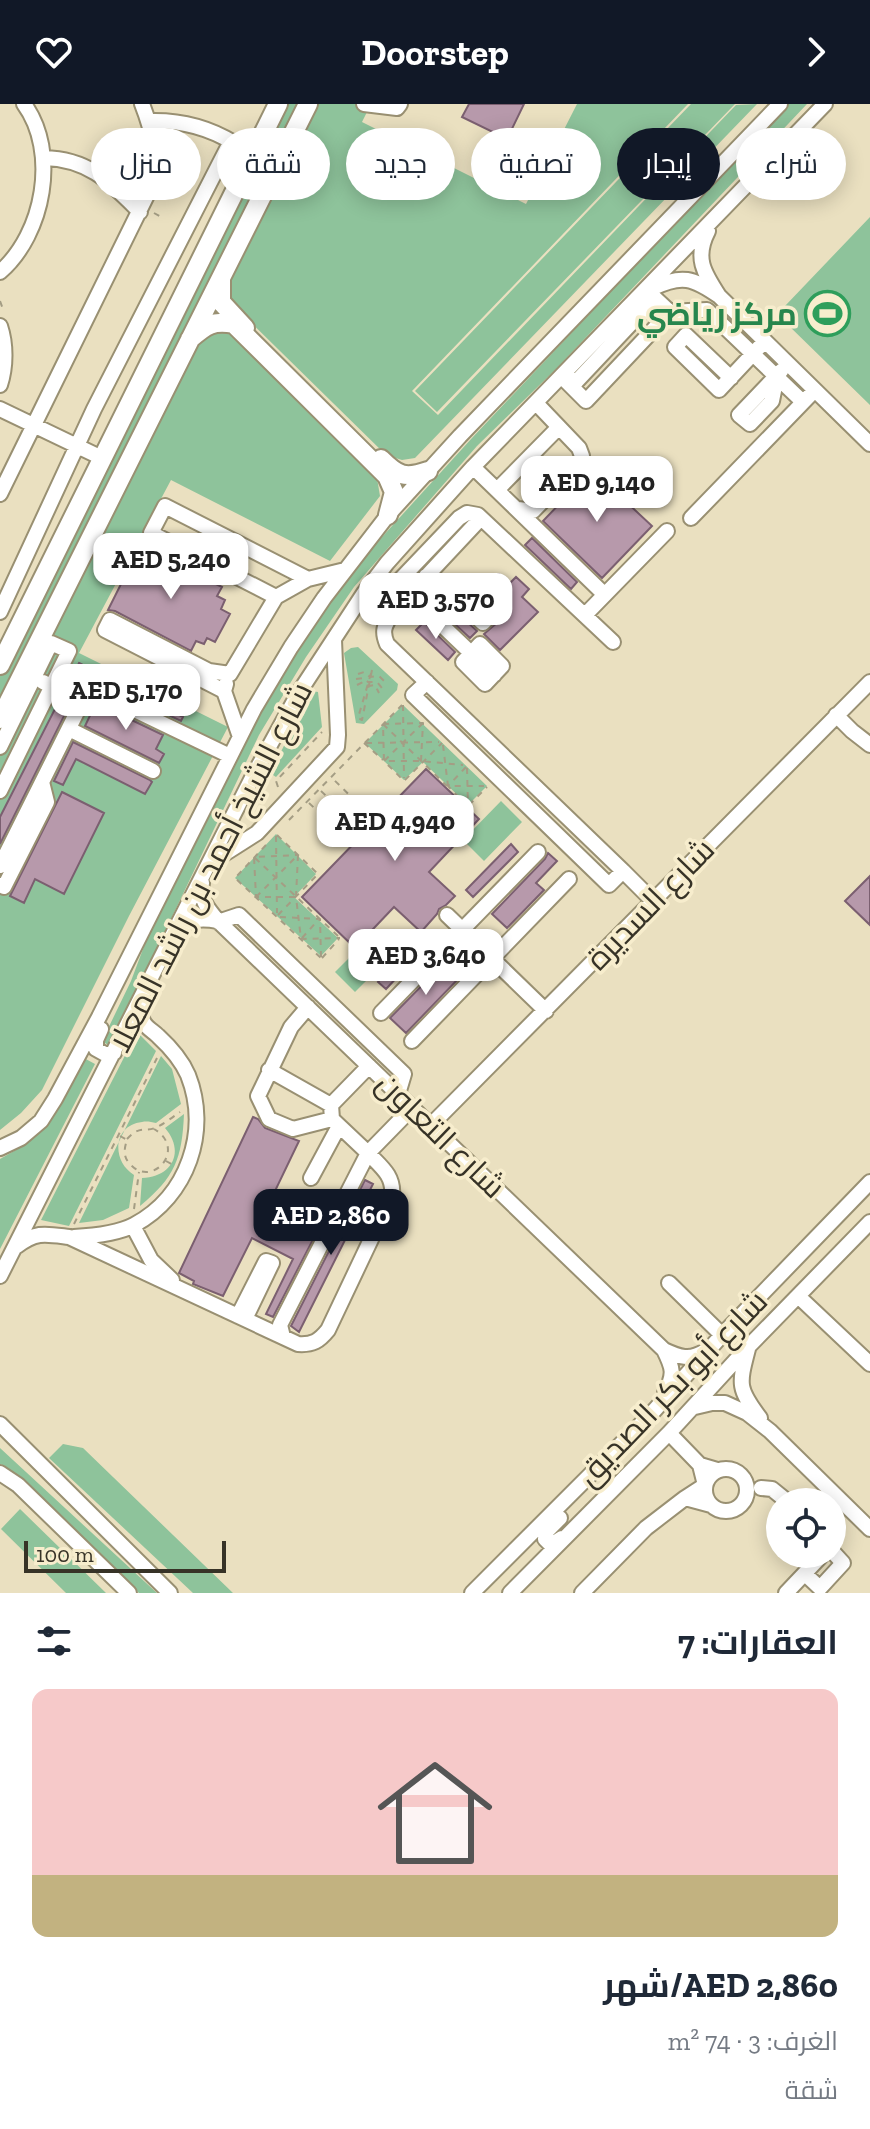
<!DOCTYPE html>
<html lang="ar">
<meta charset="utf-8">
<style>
:root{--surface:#fff;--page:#f6f6f7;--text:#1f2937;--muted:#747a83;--line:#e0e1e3;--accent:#111827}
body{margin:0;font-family:"Zilla Slab",Cairo,serif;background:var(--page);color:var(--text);direction:rtl;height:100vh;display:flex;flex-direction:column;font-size:30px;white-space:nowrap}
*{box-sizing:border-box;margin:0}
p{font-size:26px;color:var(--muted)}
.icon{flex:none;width:44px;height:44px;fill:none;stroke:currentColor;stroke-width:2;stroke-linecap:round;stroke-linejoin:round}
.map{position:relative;height:1489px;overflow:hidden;direction:ltr}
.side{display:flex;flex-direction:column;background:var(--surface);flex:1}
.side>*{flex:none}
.top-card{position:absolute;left:24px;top:24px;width:822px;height:72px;direction:rtl;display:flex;gap:16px}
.fabs{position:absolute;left:766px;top:1384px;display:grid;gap:16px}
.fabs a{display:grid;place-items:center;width:80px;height:80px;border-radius:50%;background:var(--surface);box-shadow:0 4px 20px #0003;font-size:40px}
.scale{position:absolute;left:24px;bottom:20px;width:202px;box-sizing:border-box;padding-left:8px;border:4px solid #373327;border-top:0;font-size:22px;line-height:28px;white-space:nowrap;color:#373327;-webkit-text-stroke:6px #f7edcd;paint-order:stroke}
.price{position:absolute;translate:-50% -68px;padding:0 18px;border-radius:16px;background:#fff;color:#222;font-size:26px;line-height:52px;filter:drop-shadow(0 2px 4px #0008)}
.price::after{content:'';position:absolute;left:50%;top:48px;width:24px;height:18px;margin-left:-12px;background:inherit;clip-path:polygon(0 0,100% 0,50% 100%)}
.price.on{background:var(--accent);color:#fff}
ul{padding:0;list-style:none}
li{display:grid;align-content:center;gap:16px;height:424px;padding:0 32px}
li+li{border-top:2px solid var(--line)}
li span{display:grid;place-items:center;height:248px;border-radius:16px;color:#555}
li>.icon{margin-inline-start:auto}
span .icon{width:144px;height:144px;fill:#fffc;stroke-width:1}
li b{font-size:34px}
h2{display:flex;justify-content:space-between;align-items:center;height:96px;padding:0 32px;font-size:34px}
.pill{padding:0 28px;border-radius:36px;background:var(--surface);box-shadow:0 4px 20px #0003;font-size:28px;line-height:72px}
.pill.on{background:var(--accent);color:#fff}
header{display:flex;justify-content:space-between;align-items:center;height:104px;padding:0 32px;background:var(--accent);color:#fff;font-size:36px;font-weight:800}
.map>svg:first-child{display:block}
.green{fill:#8ec39b}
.building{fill:#b799ab;stroke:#7b5f70;stroke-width:2}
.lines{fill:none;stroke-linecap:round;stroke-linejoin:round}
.minor-casing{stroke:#999072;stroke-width:18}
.major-casing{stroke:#999072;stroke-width:22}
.path{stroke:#a49d84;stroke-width:2;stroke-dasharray:6 6;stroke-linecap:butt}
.minor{stroke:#fff;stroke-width:14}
.major{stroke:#fff;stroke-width:18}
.labels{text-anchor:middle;stroke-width:7;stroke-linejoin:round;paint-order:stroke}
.leisure-label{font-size:32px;font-weight:bold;fill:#27864d;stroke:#f7edcd;text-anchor:end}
.street-label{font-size:32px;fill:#373327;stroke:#f7edcd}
</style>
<header><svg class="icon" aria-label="forward" viewBox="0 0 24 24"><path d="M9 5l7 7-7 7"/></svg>Doorstep<svg class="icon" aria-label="heart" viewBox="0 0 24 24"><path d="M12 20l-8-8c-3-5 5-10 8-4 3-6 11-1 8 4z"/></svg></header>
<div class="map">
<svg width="870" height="1489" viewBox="0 0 870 1489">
<rect width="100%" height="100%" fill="#eae0c0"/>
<!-- green -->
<path class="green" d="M 285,0 L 300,0 L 0,592 L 0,568 Z
M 312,0 L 371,0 L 362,18 L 526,100 L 577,0 L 688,0 L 412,287 L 438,311 L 736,1 L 757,0 L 415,354 L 402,356 L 386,351 L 230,198 L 226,171 Z
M 691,0 L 735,0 L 437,308 L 415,287 Z
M 788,0 L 807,0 L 557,264 L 477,342 L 354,483 L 306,553 L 259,631 L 160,838 L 108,941 L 102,937 L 131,877 L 152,821 L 250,623 L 296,546 L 342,477 L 472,334 Z
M 870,113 L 870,301 L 786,219 L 785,202 Z
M 198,226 L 228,226 L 377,374 L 380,392 L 330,457 L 171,376 L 79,549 L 228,623 L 129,812 L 42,986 L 21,1009 L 0,1026 L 0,623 Z
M 358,543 L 398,580 L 397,586 L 364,620 L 356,619 L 344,549 L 351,544 Z
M 312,587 L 318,588 L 322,623 L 276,673 L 270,669 Z
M 403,601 L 487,682 L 468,701 L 423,658 L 404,676 L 365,639 Z
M 501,697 L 522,718 L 484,757 L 463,736 Z
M 276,730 L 316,770 L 294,793 L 338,834 L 321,852 L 235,774 Z
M 375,828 L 395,848 L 355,888 L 335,868 Z
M 137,928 L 156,947 L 69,1122 L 41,1116 Z
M 161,952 L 172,965 L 181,1000 L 156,1019 C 151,1018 147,1017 142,1018 C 113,1021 111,1057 134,1071 L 129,1104 L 103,1116 L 79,1119 Z
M 82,953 L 95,960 L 0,1145 L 0,1055 L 21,1043 L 40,1026 Z
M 184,1010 C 182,1055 175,1073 140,1102 L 142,1074 C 173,1073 185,1047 165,1024 Z
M 63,1340 L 83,1344 L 233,1489 L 193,1489 L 49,1354 Z
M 0,1344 L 157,1489 L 139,1489 L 5,1362 L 0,1360 Z
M 20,1405 L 106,1489 L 66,1489 L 1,1425 Z"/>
<!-- building -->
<path class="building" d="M 469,0 L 524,0 L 507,35 L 462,13 Z
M 592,366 L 652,422 L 602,474 L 543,417 Z
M 532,434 L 577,478 L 571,485 L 525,441 Z
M 140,442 L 222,483 L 217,492 L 225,496 L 221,505 L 230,510 L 215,538 L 207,534 L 204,540 L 196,537 L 191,547 L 115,507 L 108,506 Z
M 492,470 L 499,470 L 509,480 L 516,473 L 529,485 L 522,493 L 538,508 L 500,546 L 484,530 L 499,517 L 505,506 L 485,486 L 484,475 Z
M 452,504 L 477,527 L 470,534 L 445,511 Z
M 424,518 L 455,548 L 448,556 L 416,526 Z
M 79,559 L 183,613 L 181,617 L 101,579 L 92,578 L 74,569 Z
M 59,597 L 69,602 L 0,740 L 0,713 Z
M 96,599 L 163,631 L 156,645 L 164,650 L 159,659 L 85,622 Z
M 73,638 L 150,676 L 152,678 L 145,690 L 76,655 L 63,681 L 54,677 Z
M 426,665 L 479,715 L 429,768 L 455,792 L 446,801 L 439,805 L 437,810 L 421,828 L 394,803 L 355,844 L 302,793 Z
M 62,688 L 104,709 L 64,790 L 35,775 L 24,799 L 10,792 Z
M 511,740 L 518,748 L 473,793 L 466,786 Z
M 548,749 L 557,757 L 536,779 L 544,786 L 507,824 L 492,810 L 545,755 Z
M 870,772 L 870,821 L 845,797 Z
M 421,832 L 429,839 L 386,885 L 378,878 Z
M 446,857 L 461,872 L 406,929 L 390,914 Z
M 253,1013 L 258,1015 L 265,1024 L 299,1037 L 274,1089 L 308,1105 L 305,1112 L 321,1120 L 273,1213 L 266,1210 L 293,1155 L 252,1134 L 223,1192 L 193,1180 L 194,1177 L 179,1169 Z
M 365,1076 L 373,1080 L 299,1228 L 291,1222 Z"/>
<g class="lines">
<defs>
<path id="minor" d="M 364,0 L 397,4 L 400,0
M 149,17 C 179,16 208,23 234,39
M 44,54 C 89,55 110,78 140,108
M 0,168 C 44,130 59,48 24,0
M 653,184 C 682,170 693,174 719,192 C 704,169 694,154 708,127
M 719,192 L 870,340
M 670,208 L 707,206 L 803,298
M 0,222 C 6,240 6,262 0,281
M 777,272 L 772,297 L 750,320 L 739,311 L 781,267
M 562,273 L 586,297 L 670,208 L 655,194 L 575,279 L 565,269
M 731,274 L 686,231 L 675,243 L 719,286 L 764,238
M 0,305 L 102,354
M 473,363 L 604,490
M 498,385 L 559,323
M 0,390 L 152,81 C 158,51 153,28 142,0
M 518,405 L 533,407 L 580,359 L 582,352 L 579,344 L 536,299
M 481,414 L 393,508 C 385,521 381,526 387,540 L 623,767
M 691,414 L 814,287
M 421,477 L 434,488 L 455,493 L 483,519 L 492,510 L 471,491 L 435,481 L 426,472
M 398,478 L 459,414 L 467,409 L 478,411 L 613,538
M 403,484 L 494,571
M 276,493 L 151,429 L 165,402 L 308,475 L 345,466
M 0,508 L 94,305 L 227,45 C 236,35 245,38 257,42
M 585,511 L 667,427
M 480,540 L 502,562 L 485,580 L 463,558 Z
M 427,578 L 413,591 L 609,781 L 623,767 L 653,797
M 226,580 L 224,587 L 240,633
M 224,587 L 105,526 L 110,516 L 209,567 L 230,570 L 276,493 L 308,475
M 82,598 L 89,588 L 97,588 L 230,652
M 836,611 L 852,627 L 870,641
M 69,625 L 153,667
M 0,643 L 51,539 L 69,547 L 0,687
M 213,757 L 257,729 L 337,643 L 338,631 L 334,536
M 0,762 L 82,598 L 43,578
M 0,781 L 4,783 L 47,698 L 42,678
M 447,811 L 546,907
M 218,817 L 664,1246
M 218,818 L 239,811 L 404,970 L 398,990
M 178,827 C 189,814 202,814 218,817 C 208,805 199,795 202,779
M 308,903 L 291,923 L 258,992 L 269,1015 L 293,1025 L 332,1015
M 381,909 L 538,748
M 101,925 L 96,936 L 96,945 L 105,950 L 114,949
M 412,937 L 569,775
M 269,966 L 331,1001 L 332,1015 L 368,1049 L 412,1004
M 331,1001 L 369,962
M 430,1022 L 870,578
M 0,1044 L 21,1034 L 41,1017 L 55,995 L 99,913 L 254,605 L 291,543 L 324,494 L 388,411 L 460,332 L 780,0
M 311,1074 L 339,1022
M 133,1122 L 151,1156 L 172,1176
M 74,1133 C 93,1132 117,1130 134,1121 C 188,1092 210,1027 188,971 C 181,955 170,943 158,932 C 154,928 147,924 144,919 C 140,912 140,903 140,895
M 17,1142 C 36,1127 46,1130 69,1133 L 298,1240 C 313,1241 319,1237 328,1226 L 392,1091 C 394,1071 380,1062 368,1049 L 280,1221 L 283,1233
M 0,1172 L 253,672 L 298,590 L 364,489 L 387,459 L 473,363 L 825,0
M 669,1179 L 722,1231
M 798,1192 L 870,1260
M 238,1212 L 266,1157 L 272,1159 L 245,1215
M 748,1245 C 739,1280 737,1284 760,1314
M 665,1289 C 675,1270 673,1264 664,1246 C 679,1253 690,1257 705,1247
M 695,1303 L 712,1299 L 725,1299 L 747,1309 L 770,1327 L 870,1425
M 0,1320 L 170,1489
M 669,1329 L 700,1361
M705 1386a21 21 0 1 1 42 0a21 21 0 1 1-42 0Z
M 0,1369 L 18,1381 L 129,1489
M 761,1384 L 772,1385 L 788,1398
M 711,1401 L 685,1394 L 705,1381 L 700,1361 L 717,1366
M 560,1414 L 547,1427 L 545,1435 L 551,1441 L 562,1434
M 805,1470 L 820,1484 L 843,1459 L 832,1447
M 472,1489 L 652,1309 L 722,1231 L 870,1078
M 510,1489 L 669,1329 L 748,1243 L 870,1118
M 582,1489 L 646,1424 L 685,1394
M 786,1489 L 823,1450"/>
<path id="major" d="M 221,175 L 221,198 L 245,224
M 190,235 C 206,221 213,216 234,220 L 387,372 L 394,388 L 388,411
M 381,355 C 398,372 405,375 428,367
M 0,561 L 278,0
M 0,615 L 308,0"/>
</defs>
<!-- minor casing -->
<use href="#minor" class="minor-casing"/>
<!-- major casing -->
<use href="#major" class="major-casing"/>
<!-- path -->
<path class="path" d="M 154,109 L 161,113
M 0,197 L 4,208
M 372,566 L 362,616 L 358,614 Z
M 358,570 L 364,568 L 370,573 L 379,572 L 384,577
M 356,575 L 363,574 L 368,578 L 377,578 L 382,584
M 357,581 L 363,578 L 369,582 L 375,581 L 379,589
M 403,601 L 404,674
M 423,619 L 384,657 L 404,677 L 442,639
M 383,620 L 447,682
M 364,639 L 383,656
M 366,639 L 439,638
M 443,641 L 448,682 L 484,682
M 421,657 L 423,619 L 383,620 L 384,657 L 421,657 L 463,661
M 466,663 L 448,682 L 467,702
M 467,664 L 468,702
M 278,683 L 276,677 L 322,628
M 321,687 L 365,729
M 309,699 L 344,732 L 367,708 L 332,674
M 469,701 L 487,683
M 289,716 L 402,601
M 277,731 L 318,770 L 278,811
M 276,732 L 277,809
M 266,741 L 235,774 L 321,854
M 298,751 L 296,793 L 301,835 L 340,834
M 255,754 L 338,832
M 256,793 L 297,752
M 295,793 L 256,793 L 254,753 L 297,751
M 280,813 L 320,815 L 321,853
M 302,834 L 319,815
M 322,854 L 339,835
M 120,1032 L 127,1036 C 124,1045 123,1053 130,1060 C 152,1085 188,1045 154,1025
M 127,1035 C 141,1020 145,1029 157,1023 C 165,1019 173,1013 180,1008
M 166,1057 L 173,1061
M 134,1105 L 139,1068
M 74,1120 L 157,954"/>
<!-- minor -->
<use href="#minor" class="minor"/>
<!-- major -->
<use href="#major" class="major"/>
</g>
<!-- icons -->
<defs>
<symbol id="stadium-ring" viewBox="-11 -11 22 22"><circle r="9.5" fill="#f7edcd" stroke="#2e9e5b" stroke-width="1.5"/><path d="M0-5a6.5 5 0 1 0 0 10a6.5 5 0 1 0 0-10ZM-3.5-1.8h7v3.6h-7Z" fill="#2e9e5b"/></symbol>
</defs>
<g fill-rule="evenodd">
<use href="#stadium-ring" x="802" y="184" width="51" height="51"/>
</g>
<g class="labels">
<!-- leisure labels -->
<g class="leisure-label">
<text x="797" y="221">مركز رياضي</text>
</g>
<!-- street labels -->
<g class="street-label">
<text transform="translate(210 763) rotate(-63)" y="11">شارع الشيخ أحمد بن راشد المعلا</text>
<text transform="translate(650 800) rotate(-46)" y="11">شارع السديرة</text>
<text transform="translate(441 1031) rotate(44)" y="11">شارع التعاون</text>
<text transform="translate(672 1284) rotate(-46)" y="11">شارع أبو بكر الصديق</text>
</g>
</g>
</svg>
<div class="fabs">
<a><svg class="icon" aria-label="locate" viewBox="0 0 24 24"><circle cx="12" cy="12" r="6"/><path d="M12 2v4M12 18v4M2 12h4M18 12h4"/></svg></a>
</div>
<div class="scale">100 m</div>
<b class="price" style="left:597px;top:420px">AED 9,140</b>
<b class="price" style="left:171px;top:497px">AED 5,240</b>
<b class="price" style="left:436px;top:537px">AED 3,570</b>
<b class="price" style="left:126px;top:628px">AED 5,170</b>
<b class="price" style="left:395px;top:759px">AED 4,940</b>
<b class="price" style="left:426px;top:893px">AED 3,640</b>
<b class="price on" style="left:331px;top:1153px">AED 2,860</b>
<div class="top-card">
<a class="pill">شراء</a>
<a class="pill on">إيجار</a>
<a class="pill">تصفية</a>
<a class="pill">جديد</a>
<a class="pill">شقة</a>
<a class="pill">منزل</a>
</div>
</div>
<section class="side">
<h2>العقارات: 7<svg class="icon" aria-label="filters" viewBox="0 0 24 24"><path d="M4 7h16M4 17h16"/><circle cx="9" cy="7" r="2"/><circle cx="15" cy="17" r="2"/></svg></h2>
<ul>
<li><span style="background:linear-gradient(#f6c9c9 75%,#c2b280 0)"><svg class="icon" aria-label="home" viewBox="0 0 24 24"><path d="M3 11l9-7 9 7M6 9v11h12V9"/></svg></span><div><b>AED 2,860/شهر</b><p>الغرف: 3 · 74 m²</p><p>شقة</p></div></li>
</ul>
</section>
